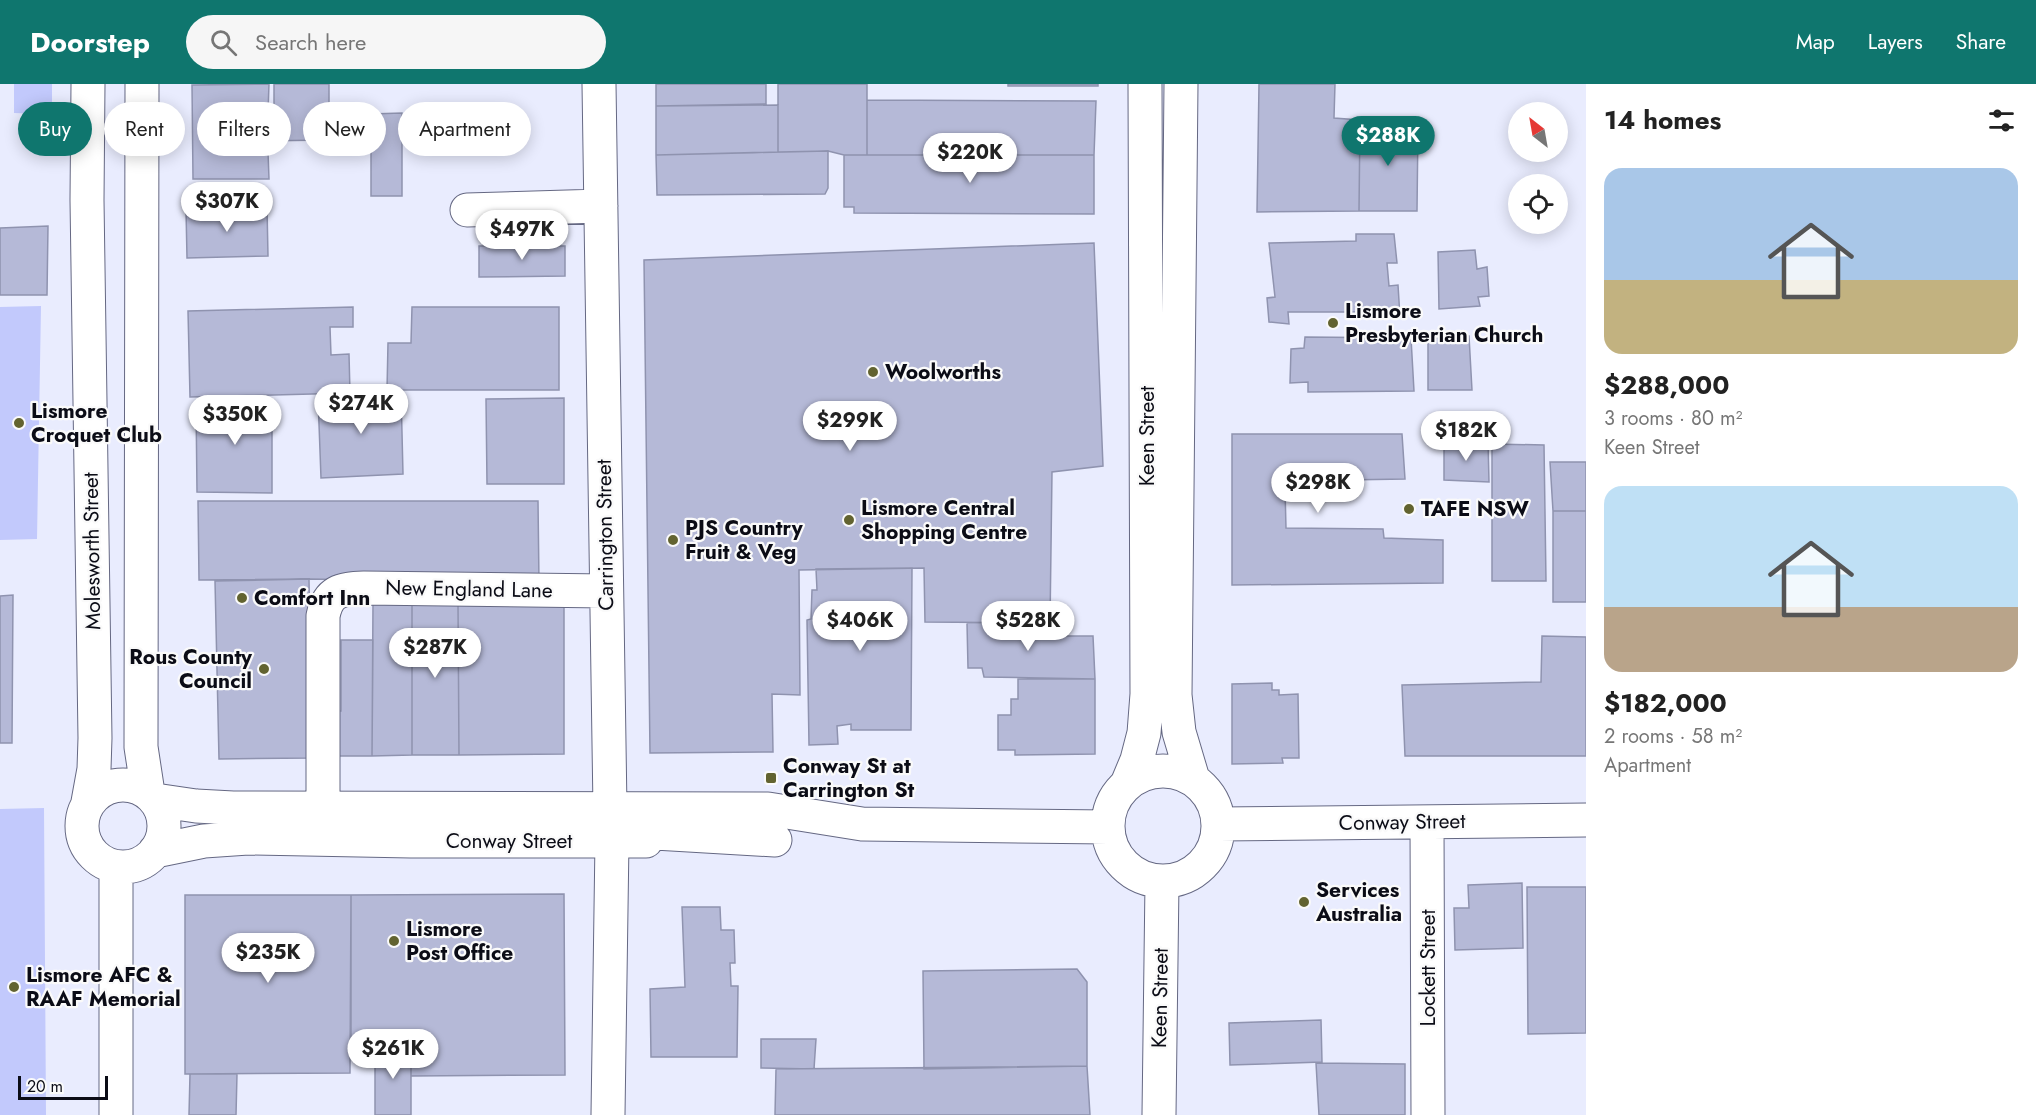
<!DOCTYPE html>
<meta charset="utf-8">
<style>
:root{--surface:#fff;--page:#f6f6f6;--text:#222;--muted:#767676;--accent:#0f766e}
body{margin:0;font-family:Jost,sans-serif;background:var(--page);color:var(--text);height:100vh;display:flex;flex-direction:column;font-size:22px;white-space:nowrap}
*{box-sizing:border-box;margin:0}
p{font-size:20px;color:var(--muted)}
.icon{flex:none;width:33px;height:33px;fill:none;stroke:currentColor;stroke-width:2;stroke-linecap:round;stroke-linejoin:round}
.map{position:relative;flex:1;overflow:hidden}
.panel{display:flex;flex-direction:column;background:var(--surface);width:450px}
.panel>*{flex:none}
.hud{position:absolute;left:18px;top:18px;width:570px;height:54px;display:flex;gap:12px}
.needle{width:39px;rotate:329deg}
.tools{position:absolute;left:1508px;top:18px;display:grid;gap:12px}
.tools a{display:grid;place-items:center;width:60px;height:60px;border-radius:50%;background:var(--surface);box-shadow:0 3px 15px #0003;font-size:30px}
.scale{position:absolute;left:18px;bottom:15px;width:90px;box-sizing:border-box;padding-left:6px;border:3px solid #0b0c16;border-top:0;font-size:16px;line-height:21px;white-space:nowrap;color:#0b0c16;-webkit-text-stroke:4px #fafafa;paint-order:stroke}
.price{position:absolute;translate:-50% -51px;padding:0 14px;border-radius:21px;background:#fff;color:#222;font-size:20px;line-height:39px;filter:drop-shadow(0 2px 3px #0008)}
.price::after{content:'';position:absolute;left:50%;top:36px;width:18px;height:14px;margin-left:-9px;background:inherit;clip-path:polygon(0 0,100% 0,50% 100%)}
.price.selected{background:var(--accent);color:#fff}
ul{padding:0;list-style:none}
li{display:grid;align-content:center;gap:12px;height:318px;padding:0 18px}
li span{display:grid;place-items:center;height:186px;border-radius:18px;color:#555}
li>.icon{margin-inline-start:auto}
span .icon{width:108px;height:108px;fill:#fffc;stroke-width:1}
li b{font-size:26px}
h2{display:flex;justify-content:space-between;align-items:center;height:72px;padding:0 18px;font-size:26px}
.pill{padding:0 21px;border-radius:27px;background:var(--surface);box-shadow:0 3px 15px #0003;font-size:21px;line-height:54px}
.pill.selected{background:var(--accent);color:#fff}
header{display:flex;align-items:center;gap:36px;box-sizing:border-box;height:84px;padding:0 30px;background:var(--accent);color:#fff}
header strong{font-size:28px}
nav{display:flex;gap:33px;margin-inline-start:auto;font-size:21px}
.search{width:420px;height:54px;background:var(--page);display:flex;align-items:center;gap:15px;box-sizing:border-box;padding:0 21px;border-radius:33px;color:var(--muted);font-size:22px}
main{display:flex;flex:1;min-height:0}
.map>svg:first-child{display:block}
.green{fill:#c2c9fc}
.building{fill:#b5b9d7;stroke:#8f93af;stroke-width:1.5}
.lines{fill:none;stroke-linecap:round;stroke-linejoin:round}
.minor-casing{stroke:#656883;stroke-width:35}
.minor{stroke:#fff;stroke-width:33}
.poi-dot{fill:#626330;stroke:#fafafa;stroke-width:2}
.labels{text-anchor:middle;stroke-width:4.5;stroke-linejoin:round;paint-order:stroke}
.poi-label{font-size:21px;font-weight:bold;fill:#0b0c16;stroke:#fafafa;text-anchor:start}
.street-label{font-size:21px;fill:#0b0c16;stroke:#fafafa}
</style>
<header>
<strong>Doorstep</strong>
<div class="search"><svg class="icon" aria-label="search" viewBox="0 0 24 24"><circle cx="10" cy="10" r="6"/><path d="M15 15l6 6"/></svg>Search here</div>
<nav><a>Map</a><a>Layers</a><a>Share</a></nav>
</header>
<main>
<div class="map">
<svg width="1586" height="1031" viewBox="0 0 1586 1031">
<rect width="100%" height="100%" fill="#e9ecfe"/>
<!-- green -->
<path class="green" d="M 14,0 L 52,0 L 52,37 L 41,38 L 40,30 L 14,29 Z
M 41,222 L 37,455 L 0,456 L 0,223 Z
M 44,724 L 46,1031 L 0,1031 L 0,725 Z"/>
<!-- building -->
<path class="building" d="M 269,0 L 268,28 L 248,27 L 249,68 L 268,68 L 269,95 L 193,95 L 192,1 Z
M 274,0 L 329,0 L 329,56 L 256,57 L 256,31 L 274,31 Z
M 656,0 L 766,0 L 766,20 L 656,22 Z
M 778,0 L 867,0 L 867,71 L 844,71 L 828,67 L 778,68 Z
M 1008,0 L 1098,0 L 1098,2 L 1008,2 Z
M 1259,0 L 1335,0 L 1334,34 L 1360,36 L 1359,127 L 1257,128 Z
M 867,16 L 1096,17 L 1094,71 L 867,71 Z
M 778,21 L 778,68 L 656,71 L 656,22 Z
M 402,29 L 402,112 L 371,112 L 371,30 Z
M 1360,36 L 1418,41 L 1417,127 L 1359,127 Z
M 828,67 L 828,104 L 825,110 L 657,111 L 656,71 Z
M 844,71 L 1094,71 L 1094,130 L 854,129 L 854,123 L 844,123 Z
M 267,123 L 268,172 L 187,174 L 186,126 Z
M 48,142 L 47,211 L 0,211 L 0,144 Z
M 1356,150 L 1394,150 L 1397,179 L 1387,179 L 1389,202 L 1398,201 L 1400,233 L 1361,234 L 1358,228 L 1288,228 L 1289,240 L 1269,238 L 1267,214 L 1275,213 L 1269,159 L 1356,157 Z
M 1094,159 L 1103,382 L 1052,388 L 1050,539 L 925,538 L 924,484 L 799,486 L 800,611 L 772,610 L 773,668 L 650,669 L 644,176 Z
M 479,162 L 565,162 L 565,192 L 479,193 Z
M 1475,166 L 1477,185 L 1487,183 L 1489,212 L 1478,213 L 1480,222 L 1439,225 L 1438,168 Z
M 353,223 L 353,243 L 330,243 L 331,271 L 349,270 L 350,309 L 190,313 L 188,227 Z
M 412,223 L 559,223 L 559,306 L 387,306 L 388,259 L 411,259 Z
M 1469,252 L 1472,306 L 1428,306 L 1428,254 Z
M 1305,253 L 1411,254 L 1414,307 L 1308,308 L 1308,298 L 1290,299 L 1291,265 L 1304,264 Z
M 401,308 L 403,390 L 321,394 L 318,313 Z
M 564,314 L 564,400 L 487,400 L 486,315 Z
M 272,315 L 272,409 L 197,408 L 196,318 Z
M 1232,350 L 1402,350 L 1405,395 L 1345,396 L 1346,404 L 1285,404 L 1286,444 L 1383,445 L 1384,454 L 1443,456 L 1443,499 L 1232,501 Z
M 1444,358 L 1488,358 L 1489,398 L 1444,396 Z
M 1492,360 L 1544,361 L 1546,497 L 1492,497 Z
M 1550,378 L 1586,378 L 1586,427 L 1553,427 Z
M 198,417 L 538,417 L 539,499 L 309,495 L 199,496 Z
M 1553,427 L 1586,427 L 1586,518 L 1553,518 Z
M 912,484 L 911,646 L 851,646 L 851,640 L 837,642 L 838,660 L 809,661 L 807,536 L 811,535 L 812,506 L 817,506 L 816,485 Z
M 309,495 L 312,674 L 219,675 L 215,497 Z
M 13,511 L 12,659 L 0,659 L 0,512 Z
M 564,518 L 564,670 L 459,671 L 458,519 Z
M 373,519 L 412,519 L 412,671 L 372,672 Z
M 412,519 L 458,519 L 459,671 L 412,671 Z
M 967,539 L 1044,539 L 1044,552 L 1093,552 L 1095,595 L 984,593 L 982,584 L 968,584 Z
M 1542,552 L 1586,553 L 1586,672 L 1405,672 L 1402,601 L 1541,598 Z
M 341,556 L 373,556 L 372,672 L 332,672 L 333,627 L 341,627 Z
M 1018,595 L 1095,595 L 1095,670 L 1015,671 L 1015,666 L 998,666 L 998,631 L 1011,631 L 1011,615 L 1018,615 Z
M 1272,599 L 1272,606 L 1279,606 L 1279,611 L 1298,610 L 1299,674 L 1282,674 L 1283,679 L 1232,680 L 1232,600 Z
M 1522,799 L 1523,864 L 1455,866 L 1454,824 L 1469,824 L 1468,801 Z
M 1527,803 L 1586,803 L 1586,949 L 1528,950 Z
M 564,810 L 565,991 L 411,992 L 411,962 L 351,963 L 351,811 Z
M 185,811 L 351,811 L 350,989 L 185,990 Z
M 682,823 L 720,823 L 721,846 L 734,846 L 735,879 L 730,879 L 731,902 L 738,902 L 737,973 L 651,973 L 650,905 L 685,903 Z
M 1077,885 L 1087,898 L 1087,982 L 924,985 L 923,887 Z
M 1321,936 L 1322,978 L 1230,981 L 1229,939 Z
M 761,955 L 816,955 L 814,985 L 761,984 Z
M 375,962 L 411,962 L 411,1031 L 375,1031 Z
M 1316,979 L 1405,980 L 1405,1031 L 1319,1031 Z
M 1087,982 L 1090,1031 L 775,1031 L 776,985 Z
M 190,990 L 237,990 L 236,1031 L 189,1031 Z"/>
<g class="lines">
<defs>
<path id="minor" d="M 88,0 L 87,116 L 95,654 L 94,685 L 88,718
M 142,0 L 141,663 L 148,709
M 599,0 L 610,725 C 614,740 624,744 638,748 L 775,756
M 1181,0 L 1175,611 L 1179,648 L 1193,695
M 467,126 L 601,122
M1108 742a55 55 0 1 1 110 0a55 55 0 1 1-110 0Z
M 1127,700 L 1137,676 L 1144,649 L 1147,610 L 1145,0
M82 742a41 41 0 1 1 82 0a41 41 0 1 1-82 0Z
M 155,716 L 196,722 L 233,724 L 768,725 L 862,740 L 1108,743
M 323,723 L 323,532 C 328,507 340,505 364,504 L 606,507
M 1427,738 L 1428,1031
M 1219,740 L 1586,736
M 155,767 L 204,757 L 248,754 L 411,757 L 646,757
M 116,783 L 116,1031
M 608,1031 L 612,757
M 1159,1031 L 1162,798"/>
</defs>
<!-- minor casing -->
<use href="#minor" class="minor-casing"/>
<!-- minor -->
<use href="#minor" class="minor"/>
</g>
<!-- markers -->
<g class="poi-dot">
<circle cx="1333" cy="239" r="6"/>
<circle cx="873" cy="288" r="6"/>
<circle cx="19" cy="339" r="6"/>
<circle cx="1409" cy="425" r="6"/>
<circle cx="849" cy="436" r="6"/>
<circle cx="673" cy="456" r="6"/>
<circle cx="242" cy="514" r="6"/>
<circle cx="264" cy="585" r="6"/>
<rect x="765" y="688" width="12" height="12" rx="3"/>
<circle cx="1304" cy="818" r="6"/>
<circle cx="394" cy="857" r="6"/>
<circle cx="14" cy="903" r="6"/>
</g>
<g class="labels">
<!-- poi labels -->
<g class="poi-label">
<text x="1345" y="234">Lismore<tspan x="1345" dy="24">Presbyterian Church</tspan></text>
<text x="885" y="295">Woolworths</text>
<text x="31" y="334">Lismore<tspan x="31" dy="24">Croquet Club</tspan></text>
<text x="861" y="431">Lismore Central<tspan x="861" dy="24">Shopping Centre</tspan></text>
<text x="1421" y="432">TAFE NSW</text>
<text x="685" y="451">PJS Country<tspan x="685" dy="24">Fruit &amp; Veg</tspan></text>
<text x="254" y="521">Comfort Inn</text>
<text x="252" y="580" text-anchor="end">Rous County<tspan x="252" dy="24">Council</tspan></text>
<text x="783" y="689">Conway St at<tspan x="783" dy="24">Carrington St</tspan></text>
<text x="1316" y="813">Services<tspan x="1316" dy="24">Australia</tspan></text>
<text x="406" y="852">Lismore<tspan x="406" dy="24">Post Office</tspan></text>
<text x="26" y="898">Lismore AFC &amp;<tspan x="26" dy="24">RAAF Memorial</tspan></text>
</g>
<!-- street labels -->
<g class="street-label">
<text transform="translate(1147 352) rotate(-90)" y="7">Keen Street</text>
<text transform="translate(605 451) rotate(-91)" y="7">Carrington Street</text>
<text transform="translate(92 467) rotate(-91)" y="7">Molesworth Street</text>
<text transform="translate(469 505) rotate(1)" y="7">New England Lane</text>
<text transform="translate(1402 738) rotate(-1)" y="7">Conway Street</text>
<text x="509" y="764">Conway Street</text>
<text transform="translate(1428 884) rotate(-90)" y="7">Lockett Street</text>
<text transform="translate(1160 914) rotate(-89)" y="7">Keen Street</text>
</g>
</g>
</svg>
<div class="tools">
<a><svg class="needle" viewBox="-14 -14 28 28"><path d="M0-13l5 13h-10z" fill="#e53935"/><path d="M0 13l5-13h-10z" fill="#767676"/></svg></a>
<a><svg class="icon" aria-label="locate" viewBox="0 0 24 24"><circle cx="12" cy="12" r="6"/><path d="M12 2v4M12 18v4M2 12h4M18 12h4"/></svg></a>
</div>
<div class="scale">20 m</div>
<b class="price selected" style="left:1388px;top:83px">$288K</b>
<b class="price" style="left:970px;top:100px">$220K</b>
<b class="price" style="left:227px;top:149px">$307K</b>
<b class="price" style="left:522px;top:177px">$497K</b>
<b class="price" style="left:361px;top:351px">$274K</b>
<b class="price" style="left:235px;top:362px">$350K</b>
<b class="price" style="left:850px;top:368px">$299K</b>
<b class="price" style="left:1466px;top:378px">$182K</b>
<b class="price" style="left:1318px;top:430px">$298K</b>
<b class="price" style="left:860px;top:568px">$406K</b>
<b class="price" style="left:1028px;top:568px">$528K</b>
<b class="price" style="left:435px;top:595px">$287K</b>
<b class="price" style="left:268px;top:900px">$235K</b>
<b class="price" style="left:393px;top:996px">$261K</b>
<div class="hud">
<a class="pill selected">Buy</a>
<a class="pill">Rent</a>
<a class="pill">Filters</a>
<a class="pill">New</a>
<a class="pill">Apartment</a>
</div>
</div>
<section class="panel">
<h2>14 homes<svg class="icon" aria-label="filters" viewBox="0 0 24 24"><path d="M4 7h16M4 17h16"/><circle cx="9" cy="7" r="2"/><circle cx="15" cy="17" r="2"/></svg></h2>
<ul>
<li><span style="background:linear-gradient(#a9c7e8 60%,#c2b280 0)"><svg class="icon" aria-label="home" viewBox="0 0 24 24"><path d="M3 11l9-7 9 7M6 9v11h12V9"/></svg></span><div><b>$288,000</b><p>3 rooms · 80 m²</p><p>Keen Street</p></div></li>
<li><span style="background:linear-gradient(#bfe0f5 65%,#b9a48a 0)"><svg class="icon" aria-label="home" viewBox="0 0 24 24"><path d="M3 11l9-7 9 7M6 9v11h12V9"/></svg></span><div><b>$182,000</b><p>2 rooms · 58 m²</p><p>Apartment</p></div></li>
</ul>
</section>
</main>
